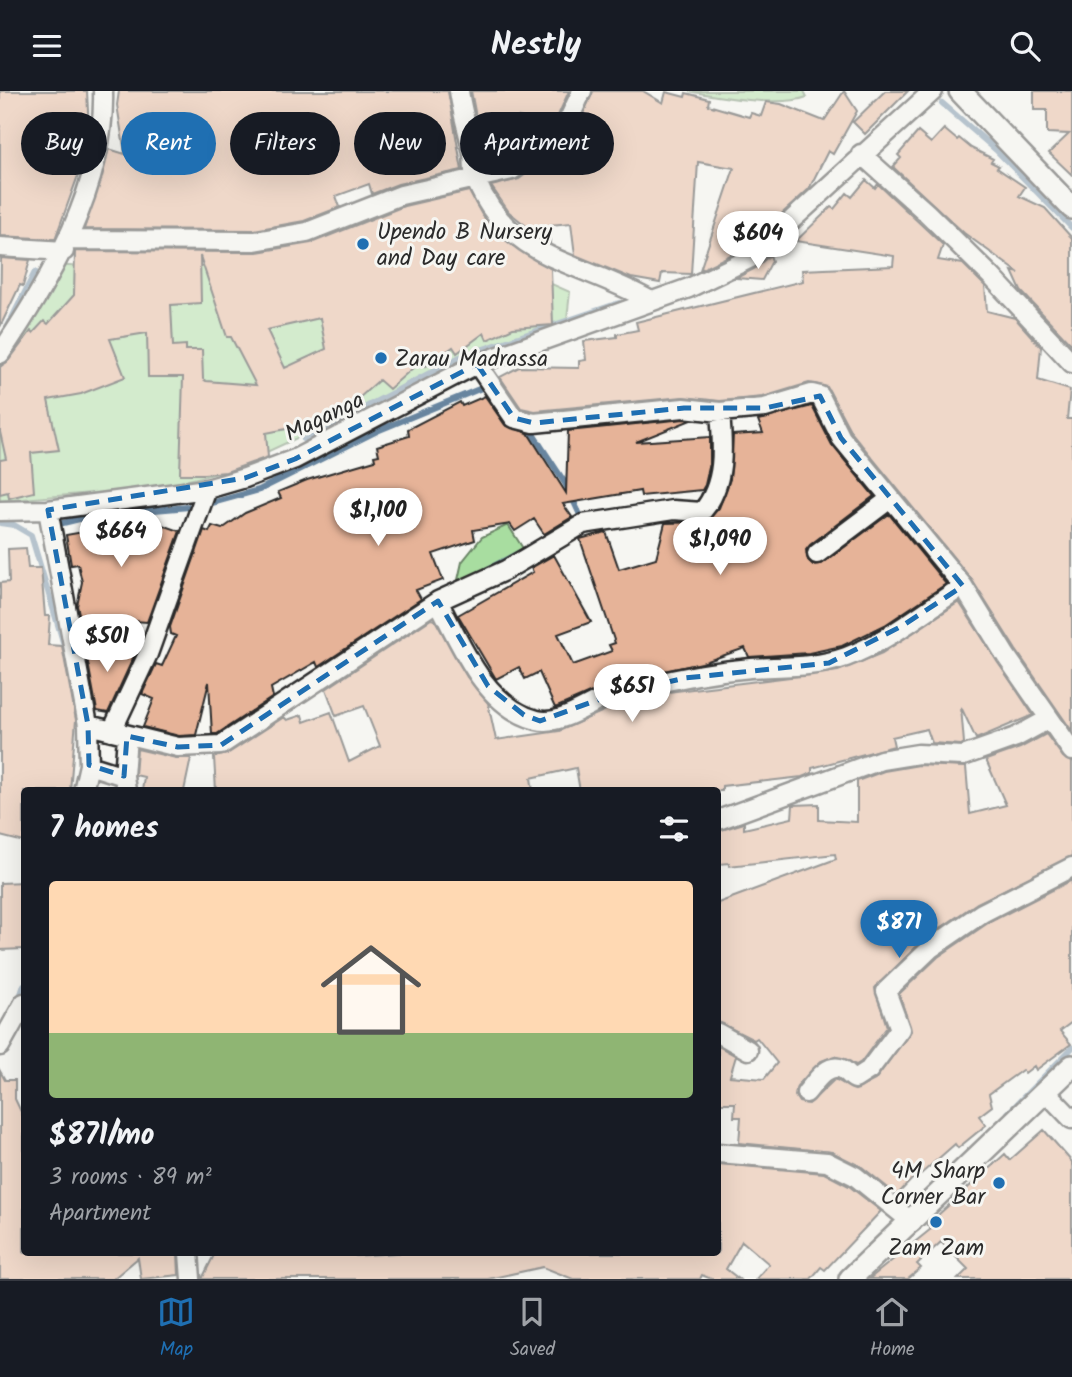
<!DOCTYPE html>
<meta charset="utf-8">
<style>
:root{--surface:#171b24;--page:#20242c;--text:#f1f3f6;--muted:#9ea1a6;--line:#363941;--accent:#1f6fb2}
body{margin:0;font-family:Kalam,sans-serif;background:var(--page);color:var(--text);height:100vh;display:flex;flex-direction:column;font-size:26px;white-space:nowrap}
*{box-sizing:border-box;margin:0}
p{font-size:23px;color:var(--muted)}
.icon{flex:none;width:38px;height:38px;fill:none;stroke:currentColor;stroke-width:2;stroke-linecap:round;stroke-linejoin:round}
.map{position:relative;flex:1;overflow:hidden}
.sheet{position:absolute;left:21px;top:696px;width:700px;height:469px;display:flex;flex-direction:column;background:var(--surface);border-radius:7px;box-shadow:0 7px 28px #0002}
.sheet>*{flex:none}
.guide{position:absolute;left:21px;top:21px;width:700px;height:63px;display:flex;gap:14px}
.price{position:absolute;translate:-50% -60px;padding:0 16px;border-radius:24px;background:#fff;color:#222;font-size:23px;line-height:46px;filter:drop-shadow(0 2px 4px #0008)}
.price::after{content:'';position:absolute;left:50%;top:42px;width:21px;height:16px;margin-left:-10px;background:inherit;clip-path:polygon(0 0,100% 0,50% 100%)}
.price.on{background:var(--accent);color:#fff}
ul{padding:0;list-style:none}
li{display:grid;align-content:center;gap:14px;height:371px;padding:0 28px}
li span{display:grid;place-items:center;height:217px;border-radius:7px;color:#555}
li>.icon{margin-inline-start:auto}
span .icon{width:126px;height:126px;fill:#fffc;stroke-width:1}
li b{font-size:30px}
h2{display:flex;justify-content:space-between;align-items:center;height:84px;padding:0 28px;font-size:30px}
.tag{padding:0 24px;border-radius:32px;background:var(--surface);box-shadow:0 7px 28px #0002;font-size:24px;line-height:63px}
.tag.on{background:var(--accent);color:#fff}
header{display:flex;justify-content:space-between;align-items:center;height:91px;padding:0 28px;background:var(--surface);font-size:32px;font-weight:700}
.dock{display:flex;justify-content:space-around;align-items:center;height:98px;border-top:2px solid var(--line);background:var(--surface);font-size:19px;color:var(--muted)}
.dock a{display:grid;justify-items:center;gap:4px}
.dock .on{color:var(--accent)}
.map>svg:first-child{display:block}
.green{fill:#a8dda0;stroke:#6a8466;stroke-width:2}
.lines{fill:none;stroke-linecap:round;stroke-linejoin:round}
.stream{stroke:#68859f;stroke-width:6}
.building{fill:#e6b398;stroke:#2b2b2b;stroke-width:2;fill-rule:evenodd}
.minor-casing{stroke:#2b2b2b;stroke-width:23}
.tertiary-casing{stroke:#2b2b2b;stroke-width:26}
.minor{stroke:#f6f6f2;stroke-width:18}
.tertiary{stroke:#f6f6f2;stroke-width:21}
.marked{fill:none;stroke:#1f6fb2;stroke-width:5;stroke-dasharray:14 9;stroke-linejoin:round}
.poi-dot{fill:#1f6fb2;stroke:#f6f6f2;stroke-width:2.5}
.labels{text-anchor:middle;stroke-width:6;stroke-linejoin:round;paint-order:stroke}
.poi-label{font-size:23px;fill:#2b2b2b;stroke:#f6f6f2;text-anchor:start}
.street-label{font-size:23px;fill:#2b2b2b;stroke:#f6f6f2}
</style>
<header><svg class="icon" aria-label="menu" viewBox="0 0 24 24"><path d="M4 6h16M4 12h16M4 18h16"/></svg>Nestly<svg class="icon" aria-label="search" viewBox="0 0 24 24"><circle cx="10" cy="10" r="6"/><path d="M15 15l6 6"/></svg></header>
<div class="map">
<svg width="1072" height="1188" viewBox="0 0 1072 1188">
<rect width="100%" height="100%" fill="#f6f6f2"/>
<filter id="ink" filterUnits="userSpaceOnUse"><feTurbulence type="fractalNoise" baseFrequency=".0143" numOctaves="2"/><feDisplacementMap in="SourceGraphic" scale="14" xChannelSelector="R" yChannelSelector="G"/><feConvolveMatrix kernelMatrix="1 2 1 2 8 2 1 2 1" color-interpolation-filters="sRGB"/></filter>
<g filter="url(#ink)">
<!-- green -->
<path class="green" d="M 689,0 L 804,0 L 807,6 C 780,16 718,6 689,0 Z
M 218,173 L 538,187 L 570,201 L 567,228 L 454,274 L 226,380 L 160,396 L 0,410 L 0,260 L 49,174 L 148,179 Z
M 508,434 L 526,462 L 456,498 L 462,471 L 482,446 Z"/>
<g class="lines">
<!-- stream -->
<path class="stream" d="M 942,12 L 996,59 L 1072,137
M 3,245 L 35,181
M 529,337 L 565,392 L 582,428
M 304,349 L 460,266 L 619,212
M 0,432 L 14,434 L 31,444 L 67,564
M 59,433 L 96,424 L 201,415 L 259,399 L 377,340 L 484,296 L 488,299
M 486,479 L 532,455
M 19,909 L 24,894
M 1008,1022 L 1072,957"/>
</g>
<!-- building -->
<path class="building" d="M 0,0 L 87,0 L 89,40 L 84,68 L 55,148 L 0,145 Z
M 119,0 L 448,0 L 462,79 L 398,93 L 372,103 L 369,93 L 336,105 L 340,116 L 304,130 L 254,139 L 84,138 L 109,58 L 125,63 L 117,14 Z
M 471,0 L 569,0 L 553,36 L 519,26 L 524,56 L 507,68 L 485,73 Z
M 593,0 L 643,0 L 663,12 L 666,1 L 685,6 L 686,2 L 709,8 L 708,14 L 749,26 L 751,22 L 761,25 L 766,11 L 781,13 L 824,30 L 844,0 L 857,20 L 833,63 L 828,60 L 809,98 L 743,158 L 700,179 L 734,77 L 698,71 L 691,183 L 662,182 L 660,192 L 631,187 L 575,164 L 571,132 L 550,134 L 550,153 L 541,147 L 509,121 L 491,95 L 519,88 L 577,45 L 574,44 Z
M 885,0 L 908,0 L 865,43 L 853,31 Z
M 1034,0 L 1072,0 L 1072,84 L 1049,62 L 1069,43 L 1047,42 L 1047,19 L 1034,19 Z
M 944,38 L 957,49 L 959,47 L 971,57 L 993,68 L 991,71 L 999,75 L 997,77 L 1025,96 L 1019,105 L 1045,117 L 1072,147 L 1072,254 L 1021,200 L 1012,180 L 1019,182 L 964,142 L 893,76 L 901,67 L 898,64 L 918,41 L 931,52 Z
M 866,89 L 875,97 L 878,93 L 943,154 L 938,169 L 963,173 L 985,195 L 987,220 L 1015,227 L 1041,256 L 1038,289 L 1070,299 L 1067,328 L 1072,328 L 1072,640 L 1016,559 L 972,489 L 851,341 L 827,296 L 809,292 L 763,306 L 720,310 L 683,306 L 535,320 L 521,317 L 500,286 L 519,276 L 579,277 L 579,270 L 586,269 L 584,250 L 617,246 L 617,243 L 638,239 L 636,231 L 803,190 L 802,179 L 893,175 L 894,165 L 796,150 L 831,116 L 834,118 L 847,102 L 852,106 Z
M 469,100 L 482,124 L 502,147 L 551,178 L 553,234 L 513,237 L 487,249 L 484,242 L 457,262 L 453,256 L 426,275 L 422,269 L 389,298 L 379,289 L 350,315 L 352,322 L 310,341 L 307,334 L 266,342 L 268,366 L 226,381 L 204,383 L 180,383 L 183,286 L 148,286 L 147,242 L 110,248 L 125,286 L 81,303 L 48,309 L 59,359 L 31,362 L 34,401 L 9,407 L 8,401 L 0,403 L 0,369 L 6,368 L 0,341 L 0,276 L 9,269 L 31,240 L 33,242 L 44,230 L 48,233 L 74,204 L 75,160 L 257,161 L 311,152 L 404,115 ZM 200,165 L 227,246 L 231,246 L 256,294 L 206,290 L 203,288 L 202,259 L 186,259 L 186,254 L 173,255 L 171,214 L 201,212 ZM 320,227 L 326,258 L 285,277 L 267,239 Z
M 770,164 L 772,170 L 762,189 L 736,187 L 754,178 Z
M 1,167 L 30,169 L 23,195 L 20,194 L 0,236 Z
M 485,305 L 505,334 L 528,342 L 566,402 L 568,340 L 684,328 L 691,329 L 636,351 L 710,346 L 710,372 L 705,394 L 702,399 L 641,405 L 640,400 L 563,413 L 572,426 L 544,443 L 534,428 L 515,440 L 510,433 L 473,439 L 475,449 L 433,463 L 443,489 L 416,499 L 421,508 L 318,576 L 316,571 L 271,597 L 273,606 L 217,643 L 212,643 L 209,591 L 196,644 L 179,645 L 143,636 L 154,608 L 142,603 L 156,573 L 162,575 L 176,545 L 171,543 L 170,536 L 204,439 L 209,441 L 212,435 L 222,438 L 245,422 L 281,407 L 278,401 L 307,389 L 375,369 L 374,365 L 379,364 L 377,355 L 409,345 L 408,338 L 460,311 L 462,315 Z
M 812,315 L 832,354 L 874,405 L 810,454 L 806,459 L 808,469 L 813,474 L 823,472 L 889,423 L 946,493 L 885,534 L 842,555 L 809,562 L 749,566 L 745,557 L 702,572 L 615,591 L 555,617 L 539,581 L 525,588 L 519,576 L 496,588 L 458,524 L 533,481 L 531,477 L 554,464 L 591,531 L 558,543 L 573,574 L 612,560 L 609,554 L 615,552 L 580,448 L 606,441 L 619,478 L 656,467 L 665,432 L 706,431 L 719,417 L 730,388 L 733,344 L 763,342 L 758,329 Z
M 151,430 L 180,440 L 147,531 L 80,526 L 77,515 L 82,491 L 78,473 L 71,474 L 66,444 L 112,436 L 113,431 L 149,437 Z
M 26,457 L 28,477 L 41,477 L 45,525 L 50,525 L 48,554 L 62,555 L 76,629 L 70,700 L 24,700 L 24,751 L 0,745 L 0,492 L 9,491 L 8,458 Z
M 959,511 L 1033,624 L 976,648 L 961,616 L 964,652 L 961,654 L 932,652 L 927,638 L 892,646 L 894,655 L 812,677 L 812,682 L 802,686 L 722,695 L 722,700 L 580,700 L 576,677 L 531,687 L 533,700 L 216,700 L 214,666 L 227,663 L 284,626 L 287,629 L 302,624 L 304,631 L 331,621 L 349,671 L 380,655 L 364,615 L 336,625 L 326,598 L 431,528 L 435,529 L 467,586 L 488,612 L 496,649 L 559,640 L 619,613 L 668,601 L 838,580 L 882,562 Z
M 85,556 L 127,559 L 135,563 L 108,622 L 97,620 Z
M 1046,643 L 1063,666 L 1072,671 L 1072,765 L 977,812 L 923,849 L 875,897 L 887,936 L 861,971 L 856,974 L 835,965 L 821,970 L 797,995 L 795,1005 L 799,1011 L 809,1013 L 835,988 L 855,999 L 875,989 L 911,940 L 899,903 L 938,866 L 988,832 L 1072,789 L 1072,931 L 1060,940 L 1071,953 L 1036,979 L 1034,975 L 1025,982 L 1022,979 L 989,1003 L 992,1015 L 979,1025 L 986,1034 L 958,1057 L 955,1053 L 921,1083 L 919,1081 L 897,1104 L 862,1076 L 832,1061 L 739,1052 L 741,1026 L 734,1026 L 735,1012 L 718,1012 L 718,955 L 736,965 L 730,985 L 764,988 L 777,972 L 757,947 L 754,949 L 718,931 L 718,812 L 836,768 L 835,763 L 729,775 L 729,772 L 720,773 L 718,740 L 744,732 L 744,738 L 792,727 L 793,714 L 819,713 L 819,729 L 857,731 L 857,690 L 884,680 L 919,674 L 966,676 L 970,723 L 1006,714 L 986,669 L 1020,657 Z
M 137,658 L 176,667 L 191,667 L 184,700 L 142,700 L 144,686 L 135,684 Z
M 24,791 L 24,858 L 0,859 L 0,792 Z
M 0,980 L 5,989 L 15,989 L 15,1008 L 24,1027 L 24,1162 L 178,1162 L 179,1184 L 141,1188 L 138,1167 L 113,1188 L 0,1188 Z
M 1044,1039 L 1072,1071 L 1072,1188 L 958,1188 L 968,1178 L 941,1151 L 917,1173 L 921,1177 L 908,1188 L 869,1188 L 931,1138 L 927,1134 L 1005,1063 L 1010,1069 Z
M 718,1073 L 824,1082 L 849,1095 L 881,1120 L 825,1179 L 821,1176 L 811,1188 L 756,1188 L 769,1173 L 742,1150 L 726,1178 L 739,1188 L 711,1188 L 702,1184 L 700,1188 L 573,1188 L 543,1176 L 488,1188 L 202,1188 L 215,1162 L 355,1162 L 356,1165 L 396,1162 L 718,1162 Z"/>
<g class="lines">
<defs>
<path id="minor" d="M 459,0 C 462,20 467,38 472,57 C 475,68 472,80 476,89 C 492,130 523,155 563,171 C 593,184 623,194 651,210
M 861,63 L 927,122 L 992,186 L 1072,272
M 69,149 L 255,150 L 307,141 L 401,104 L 512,79 L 562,43 L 582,0
M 0,156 L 64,160
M 0,263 C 51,188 106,94 103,0
M 477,273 L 514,327 L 534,332 L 684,317 L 720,321 L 765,317 L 812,303 L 820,305 L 841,347 L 963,495 L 1006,565 L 1072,660
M 48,419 L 88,634 L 89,674 L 83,700
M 0,420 L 48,419 L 139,407 L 207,398 L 245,387 L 295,368 L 477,273 L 689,197 L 749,168 L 933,0
M 817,463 L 890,408
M 438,510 C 460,552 485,616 537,629 C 561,635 589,612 611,604 C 621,600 632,598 642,596 C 677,587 715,580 751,577 C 783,575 815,577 846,566 C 887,551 926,519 963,495
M 88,634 L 178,656 L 221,654 L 438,510 L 506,479 L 583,433 L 673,419 L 702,421 C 726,393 723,356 720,321
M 112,640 L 148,563 L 207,398
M 89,674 L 124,685 L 126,700
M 124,685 L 127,645
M 718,729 L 881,669 L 918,663 L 963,665 L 1016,646 L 1049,628
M 718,942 L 748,959
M 0,955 L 24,912
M 1045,1000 L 1072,1028
M 806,1002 C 814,993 827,971 842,978 C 847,980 850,986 855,988 L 869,979 L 900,938 L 886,900 L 931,857 L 982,822 L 1072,776
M 718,1062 L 827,1071 L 855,1085 L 912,1131
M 189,1162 L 191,1188"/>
<path id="tertiary" d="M 960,0 L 1072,117
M 850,1188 L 1072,975"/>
</defs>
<!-- minor casing -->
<use href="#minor" class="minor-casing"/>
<!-- tertiary casing -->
<use href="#tertiary" class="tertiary-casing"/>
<!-- minor -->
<use href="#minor" class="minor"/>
<!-- tertiary -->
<use href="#tertiary" class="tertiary"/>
</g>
</g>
<!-- marked area -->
<path d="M0 0H1072V1188H0ZM 477,273 L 514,327 L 534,332 L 684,317 L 765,317 L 820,305 L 841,347 L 963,495 L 902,535 L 829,572 L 685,587 L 611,604 L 540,630 L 524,624 L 488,595 L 438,510 L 221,654 L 178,656 L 127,645 L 124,685 L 89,674 L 88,634 L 48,419 L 245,387 L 295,368 Z" fill="#f6f6f2" fill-opacity=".55" fill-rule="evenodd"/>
<path class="marked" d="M 477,273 L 514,327 L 534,332 L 684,317 L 765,317 L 820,305 L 841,347 L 963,495 L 902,535 L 829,572 L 685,587 L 611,604 L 540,630 L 524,624 L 488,595 L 438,510 L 221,654 L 178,656 L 127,645 L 124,685 L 89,674 L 88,634 L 48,419 L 245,387 L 295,368 Z"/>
<!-- markers -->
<g class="poi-dot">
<circle cx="363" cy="153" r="7"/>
<circle cx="381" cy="267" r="7"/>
<circle cx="999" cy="1092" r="7"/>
<circle cx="936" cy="1131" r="7"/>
</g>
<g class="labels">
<!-- poi labels -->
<g class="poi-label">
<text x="377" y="148">Upendo B Nursery<tspan x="377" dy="26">and Day care</tspan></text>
<text x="395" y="275">Zarau Madrassa</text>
<text x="985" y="1087" text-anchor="end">4M Sharp<tspan x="985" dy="26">Corner Bar</tspan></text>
<text x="936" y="1164" text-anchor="middle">Zam Zam</text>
</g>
<!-- street labels -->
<g class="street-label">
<text transform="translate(324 325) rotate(-26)" y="8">Maganga</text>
</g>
</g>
</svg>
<b class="price" style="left:758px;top:180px">$604</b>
<b class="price" style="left:378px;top:457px">$1,100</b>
<b class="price" style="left:121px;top:478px">$664</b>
<b class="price" style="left:720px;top:486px">$1,090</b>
<b class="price" style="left:107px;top:583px">$501</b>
<b class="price" style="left:632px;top:633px">$651</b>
<b class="price on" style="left:899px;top:869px">$871</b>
<div class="guide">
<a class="tag">Buy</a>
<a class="tag on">Rent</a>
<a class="tag">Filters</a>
<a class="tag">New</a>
<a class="tag">Apartment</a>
</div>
<section class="sheet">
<h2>7 homes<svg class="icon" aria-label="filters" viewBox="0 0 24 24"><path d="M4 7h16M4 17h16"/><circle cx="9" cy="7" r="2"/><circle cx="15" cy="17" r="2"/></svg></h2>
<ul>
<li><span style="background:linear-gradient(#ffd9b3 70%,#8fb573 0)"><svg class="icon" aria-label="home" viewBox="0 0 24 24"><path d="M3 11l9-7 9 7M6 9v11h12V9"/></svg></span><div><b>$871/mo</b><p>3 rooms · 89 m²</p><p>Apartment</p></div></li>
</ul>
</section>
</div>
<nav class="dock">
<a class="on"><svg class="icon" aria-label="map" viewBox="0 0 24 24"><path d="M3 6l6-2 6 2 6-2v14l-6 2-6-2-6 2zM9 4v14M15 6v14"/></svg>Map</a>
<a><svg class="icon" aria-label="saved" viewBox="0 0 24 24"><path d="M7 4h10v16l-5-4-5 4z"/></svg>Saved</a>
<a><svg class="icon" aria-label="home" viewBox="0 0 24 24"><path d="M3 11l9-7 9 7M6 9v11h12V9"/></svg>Home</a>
</nav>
